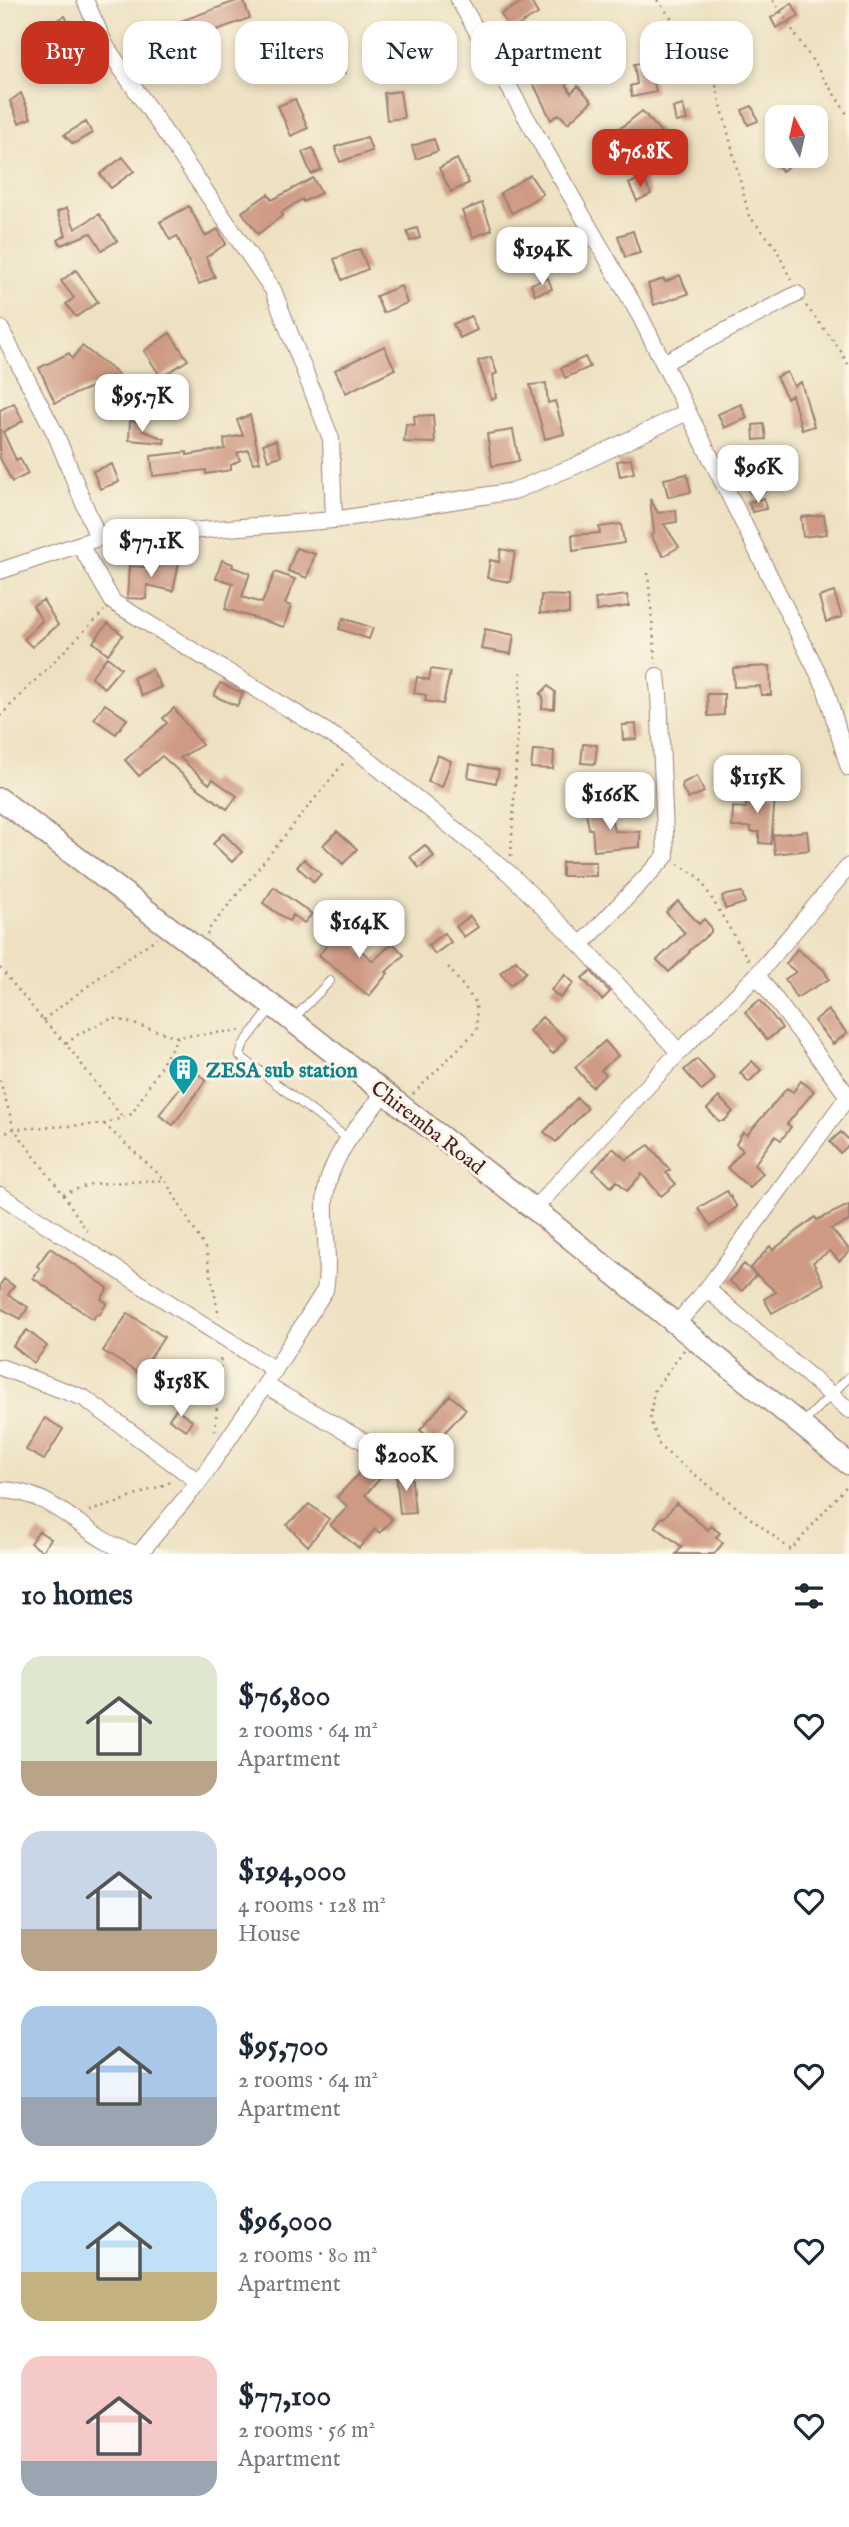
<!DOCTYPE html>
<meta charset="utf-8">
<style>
:root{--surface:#fff;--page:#f2f2f3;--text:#1f2937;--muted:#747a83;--accent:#c8321e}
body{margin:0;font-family:"IM FELL English",serif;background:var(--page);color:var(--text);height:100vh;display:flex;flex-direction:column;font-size:26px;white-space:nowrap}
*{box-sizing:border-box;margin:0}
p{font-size:23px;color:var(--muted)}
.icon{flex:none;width:38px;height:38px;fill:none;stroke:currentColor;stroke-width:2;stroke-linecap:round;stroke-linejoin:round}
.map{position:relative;height:1554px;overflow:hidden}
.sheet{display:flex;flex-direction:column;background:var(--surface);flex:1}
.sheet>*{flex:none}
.hud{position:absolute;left:21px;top:21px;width:808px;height:63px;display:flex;gap:14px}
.needle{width:46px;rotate:352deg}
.buttons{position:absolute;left:765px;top:105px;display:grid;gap:14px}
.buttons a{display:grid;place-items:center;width:63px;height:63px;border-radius:14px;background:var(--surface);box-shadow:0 4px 10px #0003;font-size:35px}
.price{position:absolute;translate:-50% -60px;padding:0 16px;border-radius:14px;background:#fff;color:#222;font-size:23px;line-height:46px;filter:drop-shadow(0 2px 4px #0008)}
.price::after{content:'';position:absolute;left:50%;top:42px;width:21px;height:16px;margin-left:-10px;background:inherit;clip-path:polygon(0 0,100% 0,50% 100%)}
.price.selected{background:var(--accent);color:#fff}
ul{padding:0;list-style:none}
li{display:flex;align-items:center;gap:21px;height:175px;padding:0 21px}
li span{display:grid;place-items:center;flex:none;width:196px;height:140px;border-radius:21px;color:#555}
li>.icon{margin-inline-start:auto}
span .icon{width:84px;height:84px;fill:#fffc;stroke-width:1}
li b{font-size:30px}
h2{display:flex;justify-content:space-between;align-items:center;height:84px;padding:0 21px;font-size:30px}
.chip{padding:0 24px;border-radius:21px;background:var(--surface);box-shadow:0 4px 10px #0003;font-size:24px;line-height:63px}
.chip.selected{background:var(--accent);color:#fff}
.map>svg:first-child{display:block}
.building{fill:#ce9a83}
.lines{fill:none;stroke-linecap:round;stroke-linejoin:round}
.service-casing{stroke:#9c8076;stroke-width:10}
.minor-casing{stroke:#9c8076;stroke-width:18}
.secondary-casing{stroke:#9c8076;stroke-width:24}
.path{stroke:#9c8076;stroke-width:2.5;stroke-dasharray:2 5;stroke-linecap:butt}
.service{stroke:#fff;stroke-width:8}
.minor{stroke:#fff;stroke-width:16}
.secondary{stroke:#fff;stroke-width:21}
.labels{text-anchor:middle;stroke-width:6;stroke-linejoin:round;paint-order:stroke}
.culture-label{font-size:21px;font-weight:bold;fill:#0d838f;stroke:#fcf5e5;text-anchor:start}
.street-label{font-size:21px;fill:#4a1f2b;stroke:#fcf5e5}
</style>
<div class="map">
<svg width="849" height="1554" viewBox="0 0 849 1554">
<rect width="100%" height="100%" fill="#fcf5e5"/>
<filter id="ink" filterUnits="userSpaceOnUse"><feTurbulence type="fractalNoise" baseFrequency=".0143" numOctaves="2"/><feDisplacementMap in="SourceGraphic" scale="14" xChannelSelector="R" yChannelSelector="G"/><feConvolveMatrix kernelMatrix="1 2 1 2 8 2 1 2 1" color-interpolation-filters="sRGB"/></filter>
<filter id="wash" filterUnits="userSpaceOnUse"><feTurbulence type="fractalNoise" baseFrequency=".00686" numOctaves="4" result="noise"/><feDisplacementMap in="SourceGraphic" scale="28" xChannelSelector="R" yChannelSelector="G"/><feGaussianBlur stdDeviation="1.57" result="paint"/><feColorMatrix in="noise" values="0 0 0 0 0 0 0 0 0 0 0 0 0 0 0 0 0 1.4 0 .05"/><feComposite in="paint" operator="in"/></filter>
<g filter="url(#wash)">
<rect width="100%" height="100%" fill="#ede1c1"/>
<g id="blocks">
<!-- building -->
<path class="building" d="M 239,0 L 243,0 L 250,18 L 197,37 L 201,48 L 167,61 L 161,46 L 186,36 L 181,21 Z
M 526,0 L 530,0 L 538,14 L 510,30 L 501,14 Z
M 792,3 L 799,16 L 776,28 L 771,18 Z
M 65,16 L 79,44 L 62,53 L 48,25 Z
M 544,39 L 571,93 L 578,86 L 592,101 L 568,123 L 559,114 L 551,120 L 518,52 Z
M 280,41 L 284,53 L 258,63 L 253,51 Z
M 337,51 L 345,73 L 327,80 L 319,58 Z
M 650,62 L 656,92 L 632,97 L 630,86 L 637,84 L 634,64 Z
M 400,91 L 404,118 L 387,120 L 384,93 Z
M 21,93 L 31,118 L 19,123 L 10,101 Z
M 295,99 L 308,128 L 291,136 L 278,106 Z
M 683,105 L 687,120 L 676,122 L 673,108 Z
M 752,106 L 758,121 L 748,125 L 742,110 Z
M 642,111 L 661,132 L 645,144 L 641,139 L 614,148 L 608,131 L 622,127 Z
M 86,122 L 92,133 L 73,144 L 64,135 Z
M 367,137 L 372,151 L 340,162 L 335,147 Z
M 434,139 L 438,151 L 416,159 L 412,146 Z
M 313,148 L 321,170 L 311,174 L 302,152 Z
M 786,156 L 792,164 L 782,171 L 776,162 Z
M 123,157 L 134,171 L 111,188 L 100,174 Z
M 457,159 L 469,183 L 451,192 L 439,168 Z
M 530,175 L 543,194 L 512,213 L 500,193 Z
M 643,177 L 651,194 L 637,201 L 629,184 Z
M 313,178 L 321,193 L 303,202 L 302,199 L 281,213 L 283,215 L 258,234 L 242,212 L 268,194 L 272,200 Z
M 482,203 L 492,230 L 473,237 L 462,211 Z
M 189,206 L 205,236 L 218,229 L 226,244 L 206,257 L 215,277 L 199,284 L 177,236 L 170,240 L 160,222 Z
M 67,208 L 75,229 L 99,214 L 117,241 L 102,250 L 91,233 L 61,245 L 58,240 L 66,235 L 57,212 Z
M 417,228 L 420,238 L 410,241 L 407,231 Z
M 633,231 L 640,253 L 625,257 L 618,236 Z
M 360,249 L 368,269 L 342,280 L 334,259 Z
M 76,270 L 98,302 L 76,317 L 66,304 L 74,298 L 61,281 Z
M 680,275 L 688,294 L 654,305 L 648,284 L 664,279 L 665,282 Z
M 548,278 L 552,289 L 535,295 L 531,284 Z
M 401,286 L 407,303 L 383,313 L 376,296 Z
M 471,316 L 477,330 L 460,338 L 453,324 Z
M 170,333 L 188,360 L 161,377 L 144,351 Z
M 82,346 L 117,373 L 125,395 L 108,401 L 102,382 L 55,403 L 39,368 L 69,353 L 72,359 Z
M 384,346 L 395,369 L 346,393 L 335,370 Z
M 491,357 L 497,373 L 493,375 L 496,398 L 491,399 L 478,361 Z
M 585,357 L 590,367 L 565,378 L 561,368 Z
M 787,372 L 794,386 L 801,382 L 814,426 L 802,430 L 792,395 L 787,398 L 776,377 Z
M 546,383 L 548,403 L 555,401 L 564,434 L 545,439 L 530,385 Z
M 14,403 L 23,421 L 3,432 L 16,460 L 20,458 L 28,474 L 12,482 L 0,458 L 0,410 Z
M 741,404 L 747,418 L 724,428 L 718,414 Z
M 250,415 L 260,462 L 253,463 L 248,450 L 237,453 L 240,460 L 231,465 L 231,470 L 206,474 L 206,470 L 153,476 L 151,456 L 187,452 L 187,455 L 225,449 L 224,439 L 243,435 L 237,420 Z
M 433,415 L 435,443 L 404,442 L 406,424 L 415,425 L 414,416 Z
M 130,421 L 143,422 L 143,431 L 165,439 L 164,443 L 129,440 Z
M 764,424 L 766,439 L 754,440 L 753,425 Z
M 513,430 L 519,461 L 492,466 L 487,434 Z
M 276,440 L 281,456 L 268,460 L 263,444 Z
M 631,459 L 634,473 L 620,476 L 617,461 Z
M 775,463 L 785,479 L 755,497 L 745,481 Z
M 112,464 L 119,482 L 100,489 L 93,471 Z
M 687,474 L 691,492 L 668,497 L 664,479 Z
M 764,498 L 766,509 L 752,512 L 749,502 Z
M 650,499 L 658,513 L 676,510 L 677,522 L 664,524 L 679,547 L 663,556 L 651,536 L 654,533 Z
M 824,515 L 827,534 L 803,537 L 801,517 Z
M 621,524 L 624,543 L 573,551 L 572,535 L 600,533 L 599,527 Z
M 296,548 L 315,554 L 307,578 L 288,571 Z
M 501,549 L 515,552 L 510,582 L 487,578 L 490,560 L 499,562 Z
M 159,559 L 179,563 L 173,591 L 147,585 L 146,599 L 127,598 L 129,566 L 158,568 Z
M 222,560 L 233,564 L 232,567 L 250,573 L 242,597 L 262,603 L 275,572 L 295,579 L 285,604 L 291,606 L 284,627 L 225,609 L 233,583 L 216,578 Z
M 834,592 L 842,617 L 826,622 L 819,597 Z
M 541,595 L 569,596 L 569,614 L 540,613 Z
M 627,595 L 629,606 L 597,611 L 595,599 Z
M 43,600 L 58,625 L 32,647 L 24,639 L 42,621 L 33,606 Z
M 343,618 L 373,628 L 369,639 L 339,629 Z
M 108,623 L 123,635 L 108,654 L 93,642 Z
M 485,629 L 514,635 L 511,654 L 481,649 Z
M 107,657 L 121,668 L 104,688 L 91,677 Z
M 770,666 L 771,695 L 761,695 L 760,686 L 734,687 L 733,668 Z
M 152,669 L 161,687 L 142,696 L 133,678 Z
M 431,669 L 450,672 L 443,704 L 425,701 L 426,695 L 414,693 L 417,677 L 429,680 Z
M 220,683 L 243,693 L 237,706 L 214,696 Z
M 548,686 L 555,692 L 554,709 L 542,708 L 543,696 L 540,694 Z
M 707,694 L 724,694 L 724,715 L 708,716 Z
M 105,704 L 127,719 L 116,734 L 94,719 Z
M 174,708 L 202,745 L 180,758 L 209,784 L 213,779 L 237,796 L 227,809 L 195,786 L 162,756 L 139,776 L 125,760 L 167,723 L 163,718 Z
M 636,724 L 637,739 L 623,740 L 622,725 Z
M 583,744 L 597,745 L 595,764 L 581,763 Z
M 533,750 L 554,751 L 553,769 L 531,768 Z
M 437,755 L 451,761 L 442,787 L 428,782 Z
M 470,764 L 499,770 L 496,783 L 468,777 Z
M 697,776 L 704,792 L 688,799 L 682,788 L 683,783 Z
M 749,790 L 775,796 L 771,844 L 759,843 L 759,832 L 751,832 L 751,827 L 732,827 L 733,807 L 746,808 Z
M 609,807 L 614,831 L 640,832 L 640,847 L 594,851 L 592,829 L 589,829 L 586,812 Z
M 337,831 L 357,849 L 343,864 L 323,845 Z
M 807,831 L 809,850 L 775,854 L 773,835 Z
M 223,833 L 242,852 L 232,862 L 213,844 Z
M 425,845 L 434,856 L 419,868 L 410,857 Z
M 304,859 L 321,874 L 314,882 L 297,867 Z
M 562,862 L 596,862 L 596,876 L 562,876 Z
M 274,887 L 312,914 L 304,923 L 293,915 L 289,921 L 263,903 Z
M 742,892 L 745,903 L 725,909 L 722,896 Z
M 678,901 L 699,924 L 704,919 L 711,927 L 711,932 L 689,951 L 690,952 L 669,972 L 657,960 L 685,933 L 666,912 Z
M 470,916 L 478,927 L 464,937 L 456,927 Z
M 342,922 L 363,939 L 357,947 L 373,961 L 393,943 L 404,955 L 386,972 L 388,973 L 369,996 L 319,955 L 335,935 L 333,933 Z
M 444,933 L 451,942 L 435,954 L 428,945 Z
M 797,949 L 824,970 L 829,979 L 796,998 L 785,979 L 796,972 L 786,964 Z
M 516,960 L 526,972 L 511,985 L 500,973 Z
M 591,971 L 610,992 L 602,1000 L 582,978 Z
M 565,975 L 574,983 L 560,998 L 551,990 Z
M 760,1000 L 782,1028 L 767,1040 L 745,1012 Z
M 828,1010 L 847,1033 L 833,1044 L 814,1021 Z
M 542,1017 L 566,1039 L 553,1054 L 529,1031 Z
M 605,1041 L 618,1056 L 601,1070 L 606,1075 L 592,1087 L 575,1067 Z
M 697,1059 L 715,1079 L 702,1091 L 684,1070 Z
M 752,1061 L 761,1070 L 749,1082 L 740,1073 Z
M 193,1070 L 206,1080 L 173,1125 L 159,1115 Z
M 801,1081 L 814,1091 L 787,1124 L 791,1127 L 781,1140 L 775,1136 L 754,1165 L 763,1173 L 750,1188 L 727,1168 L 743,1150 L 736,1144 L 743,1132 L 747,1135 L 787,1088 L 793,1092 Z
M 719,1097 L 733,1112 L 724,1121 L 719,1121 L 707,1109 Z
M 577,1098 L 588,1108 L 556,1142 L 544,1132 Z
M 841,1132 L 849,1140 L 849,1145 L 840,1153 L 830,1142 Z
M 649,1145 L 670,1170 L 666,1173 L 676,1184 L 661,1196 L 642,1174 L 627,1191 L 617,1181 L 611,1187 L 593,1170 L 613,1148 L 626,1160 Z
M 727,1191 L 737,1207 L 711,1226 L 698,1208 Z
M 849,1205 L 849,1221 L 831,1229 L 849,1249 L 849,1252 L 839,1261 L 830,1251 L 813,1262 L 824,1284 L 772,1313 L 764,1299 L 776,1292 L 750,1269 L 770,1246 L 773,1250 L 815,1217 L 817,1220 Z
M 50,1248 L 108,1288 L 101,1299 L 107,1303 L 99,1315 L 97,1313 L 93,1319 L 33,1278 L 40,1268 L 37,1266 Z
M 744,1264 L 756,1275 L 742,1291 L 729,1281 Z
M 4,1279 L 14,1286 L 8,1295 L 28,1307 L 21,1319 L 0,1308 L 0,1285 Z
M 128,1313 L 164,1337 L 140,1374 L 103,1351 Z
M 27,1330 L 47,1346 L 34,1363 L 13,1346 Z
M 450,1395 L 466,1409 L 435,1443 L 420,1430 Z
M 176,1409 L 192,1420 L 186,1430 L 169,1419 Z
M 45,1418 L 63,1429 L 44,1460 L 26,1450 Z
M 377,1454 L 391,1467 L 365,1495 L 392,1519 L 380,1533 L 375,1529 L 359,1548 L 330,1525 L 348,1507 L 337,1497 Z
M 411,1471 L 415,1513 L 400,1514 L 396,1473 Z
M 676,1503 L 708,1530 L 711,1526 L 720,1533 L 716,1537 L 723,1543 L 714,1554 L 676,1554 L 682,1547 L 655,1526 L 662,1517 L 664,1518 Z
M 309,1504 L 329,1519 L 308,1546 L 287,1525 Z
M 39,1531 L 51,1539 L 42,1551 L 30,1543 Z"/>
</g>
</g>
<g filter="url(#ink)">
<use href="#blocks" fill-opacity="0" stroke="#9c8076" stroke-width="2"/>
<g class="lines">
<defs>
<path id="service" d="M 273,1006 L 243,1045 L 240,1056 L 348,1139
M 293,1019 L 330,981
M 802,1424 L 849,1377"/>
<path id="minor" d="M 85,0 L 105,45 L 273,290 L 331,439 L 334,520
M 459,0 L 640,316 L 825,687 L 849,768
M 0,328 L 56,435 L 98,538
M 665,362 L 797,294
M 80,545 L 113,602 L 355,749 L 510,874 L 581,945 L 679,1052
M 0,571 L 98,538 L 334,520 L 514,491 L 575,466 L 687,412
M 581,945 L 666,856 L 659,694 L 657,676
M 757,975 L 848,1096
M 0,1195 L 275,1370
M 534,1209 L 679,1052 L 757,975 L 849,866
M 707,1289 L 849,1410
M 677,1323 L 707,1289 L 849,1095
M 0,1367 L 84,1398 L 199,1482
M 265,1385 L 365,1442
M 0,1490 C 59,1491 83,1540 137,1554
M 139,1554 L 199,1482 L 265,1385 L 325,1290 C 330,1261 324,1232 325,1202 C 326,1161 359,1124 384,1094"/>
<path id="secondary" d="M 0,799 L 273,1006 L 534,1209 L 849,1464"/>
</defs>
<!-- service casing -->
<use href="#service" class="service-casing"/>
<!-- minor casing -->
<use href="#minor" class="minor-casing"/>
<!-- secondary casing -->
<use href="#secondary" class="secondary-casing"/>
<!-- path -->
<path class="path" d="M 657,0 L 712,69 L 749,216 L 775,246 L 791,280
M 773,0 L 849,117
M 806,306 L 839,348 L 849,366
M 648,573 L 656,664
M 0,716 L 104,611
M 511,856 L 521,671
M 678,864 L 699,877 L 749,961
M 207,935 L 210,928 L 346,760
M 0,968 L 43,1020 L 66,1044 L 122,1117
M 43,1020 L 101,976 L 157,938
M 66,1044 L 80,1033 L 113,1018 L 178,1037 L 242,1030
M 0,1080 L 14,1129 L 63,1194 L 88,1233
M 413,1094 L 477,1030 L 476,1003 L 446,964
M 104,1124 L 165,1180 L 206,1250 L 219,1316
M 0,1136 L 14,1129 L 104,1124 L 132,1114 L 178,1037
M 63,1194 L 91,1184 L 165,1180
M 684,1350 L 654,1391 L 650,1419 L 660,1447 L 791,1550 L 849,1483
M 215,1431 L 221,1354
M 89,1511 L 114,1504 L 171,1482"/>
<!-- service -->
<use href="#service" class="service"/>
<!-- minor -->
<use href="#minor" class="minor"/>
<!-- secondary -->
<use href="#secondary" class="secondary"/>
</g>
</g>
<!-- icons -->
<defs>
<symbol id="building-pin" viewBox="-11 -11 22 30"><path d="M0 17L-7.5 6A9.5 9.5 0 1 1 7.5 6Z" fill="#0f9aa8" stroke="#fcf5e5"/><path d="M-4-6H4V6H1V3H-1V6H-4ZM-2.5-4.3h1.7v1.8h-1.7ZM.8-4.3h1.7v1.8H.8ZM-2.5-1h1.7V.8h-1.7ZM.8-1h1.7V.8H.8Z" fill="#fff"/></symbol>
</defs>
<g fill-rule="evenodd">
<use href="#building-pin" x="166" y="1052" width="35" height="47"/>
</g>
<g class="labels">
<!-- culture labels -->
<g class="culture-label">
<text x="206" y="1077">ZESA sub station</text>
</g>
<!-- street labels -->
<g class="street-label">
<text transform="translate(428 1127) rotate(38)" y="7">Chiremba Road</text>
</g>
</g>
</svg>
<div class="buttons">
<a><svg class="needle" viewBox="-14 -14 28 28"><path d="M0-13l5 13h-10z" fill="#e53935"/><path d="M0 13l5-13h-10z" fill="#747a83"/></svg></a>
</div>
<b class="price selected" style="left:640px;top:189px">$76.8K</b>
<b class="price" style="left:542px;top:287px">$194K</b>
<b class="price" style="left:142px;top:434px">$95.7K</b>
<b class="price" style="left:758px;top:505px">$96K</b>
<b class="price" style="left:151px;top:579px">$77.1K</b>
<b class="price" style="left:757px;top:815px">$115K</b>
<b class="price" style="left:610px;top:832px">$166K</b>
<b class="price" style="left:359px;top:960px">$164K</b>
<b class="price" style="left:181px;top:1419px">$158K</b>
<b class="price" style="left:406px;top:1493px">$200K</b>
<div class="hud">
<a class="chip selected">Buy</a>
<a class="chip">Rent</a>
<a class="chip">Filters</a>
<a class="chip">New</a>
<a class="chip">Apartment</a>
<a class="chip">House</a>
</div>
</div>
<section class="sheet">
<h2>10 homes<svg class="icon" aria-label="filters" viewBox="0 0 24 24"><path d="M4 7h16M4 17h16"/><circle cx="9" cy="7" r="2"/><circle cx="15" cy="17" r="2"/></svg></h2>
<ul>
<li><span style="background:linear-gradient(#dfe7d0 75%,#b9a48a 0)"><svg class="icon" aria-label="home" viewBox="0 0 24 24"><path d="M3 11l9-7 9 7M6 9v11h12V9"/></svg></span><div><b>$76,800</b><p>2 rooms · 64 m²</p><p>Apartment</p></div><svg class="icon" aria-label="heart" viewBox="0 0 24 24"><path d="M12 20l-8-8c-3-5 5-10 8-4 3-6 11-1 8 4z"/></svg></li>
<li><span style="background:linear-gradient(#c9d6e8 70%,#b9a48a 0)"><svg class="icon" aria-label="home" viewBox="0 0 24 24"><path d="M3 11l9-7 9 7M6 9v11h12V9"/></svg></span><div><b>$194,000</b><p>4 rooms · 128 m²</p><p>House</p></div><svg class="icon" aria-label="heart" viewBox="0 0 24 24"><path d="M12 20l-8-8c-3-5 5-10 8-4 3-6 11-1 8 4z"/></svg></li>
<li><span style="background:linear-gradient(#a9c7e8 65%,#9aa5b1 0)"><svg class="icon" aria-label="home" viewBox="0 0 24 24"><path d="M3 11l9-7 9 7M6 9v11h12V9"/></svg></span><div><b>$95,700</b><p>2 rooms · 64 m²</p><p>Apartment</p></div><svg class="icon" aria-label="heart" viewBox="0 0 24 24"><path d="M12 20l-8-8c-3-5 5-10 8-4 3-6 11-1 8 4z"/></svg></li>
<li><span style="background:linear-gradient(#bfe0f5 65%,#c2b280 0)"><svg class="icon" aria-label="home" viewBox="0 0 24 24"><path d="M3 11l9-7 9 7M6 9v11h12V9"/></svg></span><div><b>$96,000</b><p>2 rooms · 80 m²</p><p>Apartment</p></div><svg class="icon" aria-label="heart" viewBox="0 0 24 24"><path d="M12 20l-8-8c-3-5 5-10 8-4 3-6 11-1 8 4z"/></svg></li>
<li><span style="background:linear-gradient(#f6c9c9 75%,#9aa5b1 0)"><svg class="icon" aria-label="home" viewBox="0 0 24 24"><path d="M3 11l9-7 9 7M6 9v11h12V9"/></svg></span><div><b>$77,100</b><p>2 rooms · 56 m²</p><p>Apartment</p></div><svg class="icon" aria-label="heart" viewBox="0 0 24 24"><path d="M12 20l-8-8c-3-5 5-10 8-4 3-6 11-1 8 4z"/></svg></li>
</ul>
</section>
